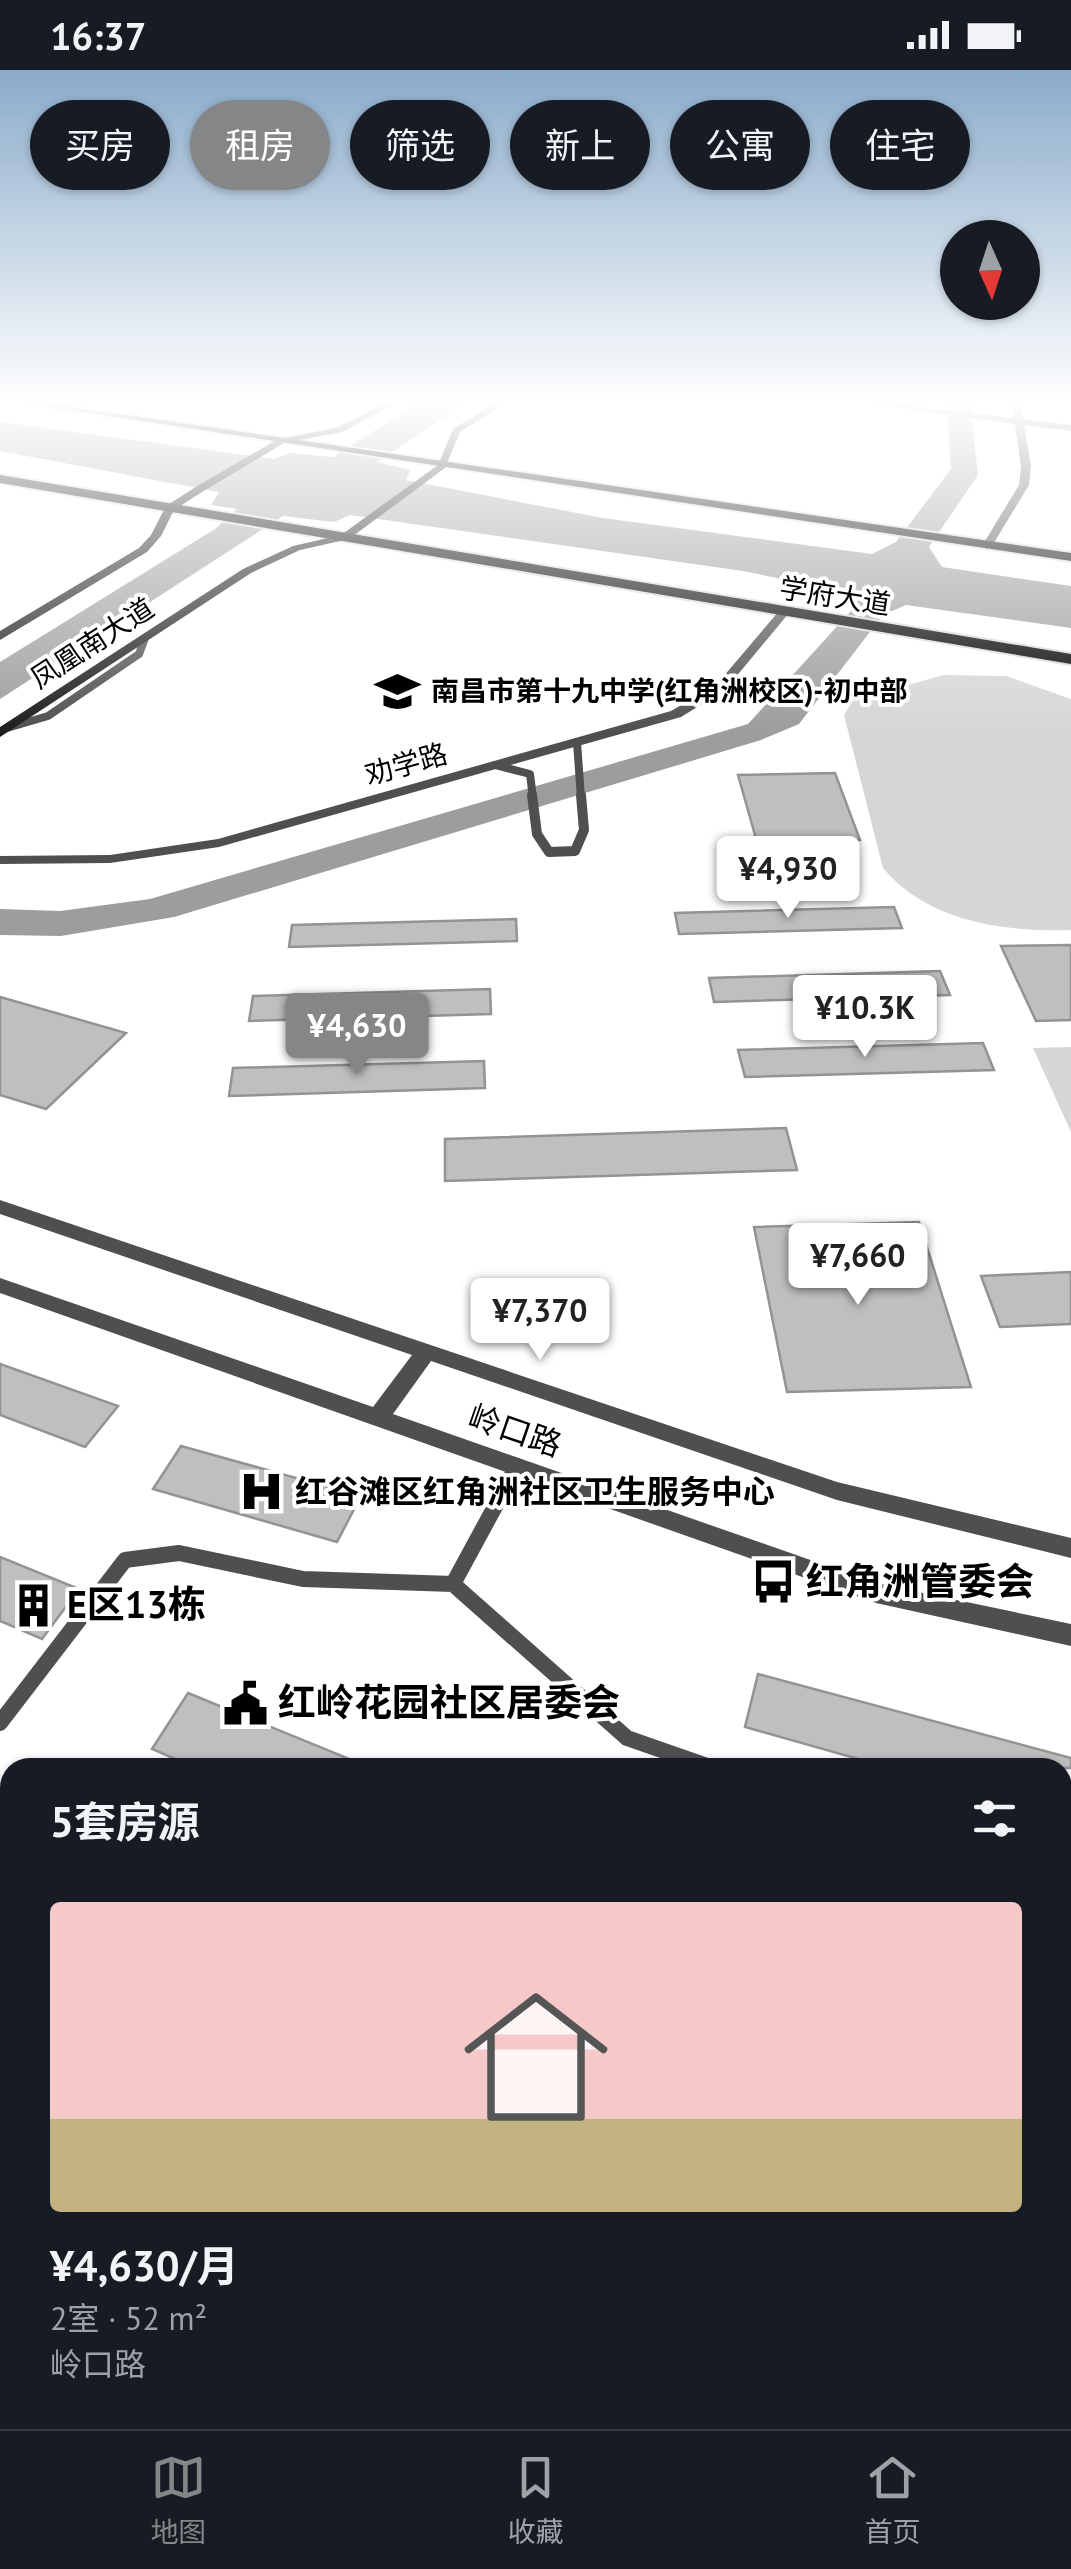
<!DOCTYPE html>
<html lang="zh">
<meta charset="utf-8">
<style>
:root{--surface:#171b24;--page:#20242c;--text:#f1f3f6;--muted:#9ea1a6;--line:#363941;--accent:#858687}
body{margin:0;font-family:"PT Sans","Noto Sans SC",sans-serif;background:var(--page);color:var(--text);height:100vh;display:flex;flex-direction:column;font-size:38px;white-space:nowrap}
*{box-sizing:border-box;margin:0}
p{font-size:32px;color:var(--muted)}
.icon{flex:none;width:55px;height:55px;fill:none;stroke:currentColor;stroke-width:2;stroke-linecap:round;stroke-linejoin:round}
.map{position:relative;flex:1;overflow:hidden}
.side{position:absolute;left:0px;top:1688px;width:1072px;height:672px;display:flex;flex-direction:column;background:var(--surface);border-radius:30px 30px 0 0;box-shadow:0 2px 8px #0004}
.side>*{flex:none}
.hud{position:absolute;left:30px;top:30px;width:1012px;height:90px;display:flex;gap:20px}
.needle{width:65px;rotate:177deg}
.buttons{position:absolute;left:940px;top:150px;display:grid;gap:20px}
.buttons a{display:grid;place-items:center;width:100px;height:100px;border-radius:50%;background:var(--surface);box-shadow:0 2px 8px #0004;font-size:50px}
.price{position:absolute;translate:-50% -85px;padding:0 22px;border-radius:10px;background:#fff;color:#222;font-size:32px;line-height:65px;filter:drop-shadow(0 2px 5px #0008)}
.price::after{content:'';position:absolute;left:50%;top:60px;width:30px;height:22px;margin-left:-15px;background:inherit;clip-path:polygon(0 0,100% 0,50% 100%)}
.price.on{background:var(--accent);color:#fff}
ul{padding:0;list-style:none}
li{display:grid;align-content:center;gap:20px;height:530px;padding:0 50px}
li+li{border-top:2px solid var(--line)}
li span{display:grid;place-items:center;height:310px;border-radius:10px;color:#555}
li>.icon{margin-inline-start:auto}
span .icon{width:180px;height:180px;fill:#fffc;stroke-width:1}
li b{font-size:42px}
h2{display:flex;justify-content:space-between;align-items:center;height:120px;padding:0 50px;font-size:42px}
.chip{padding:0 35px;border-radius:45px;background:var(--surface);box-shadow:0 2px 8px #0004;font-size:35px;line-height:90px}
.chip.on{background:var(--accent);color:#fff}
.status{display:flex;justify-content:space-between;align-items:center;height:70px;padding:0 50px;background:var(--surface);direction:ltr}
.status svg{height:28px;fill:currentColor}
.dock{display:flex;justify-content:space-around;align-items:center;height:140px;border-top:2px solid var(--line);background:var(--surface);font-size:28px;color:var(--muted)}
.dock a{display:grid;justify-items:center;gap:5px}
.dock .on{color:var(--accent)}
.map>svg:first-child{display:block}
.green{fill:#d6d6d6}
.water{fill:#9d9d9d}
.building{fill:#bfbfbf;stroke:#939393;stroke-width:2.5}
.lines{fill:none;stroke-linecap:round;stroke-linejoin:round}
.primary-casing{stroke:#dbdbdb;stroke-width:4}
.service-far3{stroke:#4f4f4f;stroke-width:8}
.service-far2{stroke:#4f4f4f;stroke-width:10}
.service-far1{stroke:#4f4f4f;stroke-width:16}
.service{stroke:#4f4f4f;stroke-width:20}
.minor{fill:#4f4f4f;fill-rule:evenodd}
.tertiary{fill:#4f4f4f;fill-rule:evenodd}
.secondary{fill:#1c1c1c;fill-rule:evenodd}
.primary{fill:#000;fill-rule:evenodd}
.labels{text-anchor:middle;stroke-width:8;stroke-linejoin:round;paint-order:stroke}
.far-street-label{font-size:28px;fill:#000;stroke:#fff}
.far-poi-label{font-size:28px;font-weight:bold;fill:#000;stroke:#fff;text-anchor:start}
.street-label{font-size:32px;fill:#000;stroke:#fff}
.poi-label{font-size:32px;font-weight:bold;fill:#000;stroke:#fff;text-anchor:start}
.near-poi-label{font-size:38px;font-weight:bold;fill:#000;stroke:#fff;text-anchor:start}
</style>
<div class="status"><b>16:37</b><svg viewBox="0 0 49 12"><path d="M0 12V9h3v3zM5 12V6h3v6zM10 12V3h3v9zM15 12V0h3v12zM26 1h20v11H26zM47 4h2v5h-2z"/></svg></div>
<div class="map">
<svg width="1071" height="2359" viewBox="0 0 1071 2359">
<rect width="100%" height="100%" fill="#fff"/>
<!-- green -->
<path class="green" d="M 944,605 L 1006,606 L 1071,629 L 1071,860 C 1004,862 928,852 883,798 L 844,645 L 853,630 Z
M 1071,977 L 1071,1062 L 1033,978 Z"/>
<!-- water -->
<path class="water" d="M 418,333 L 465,333 L 377,392 L 410,400 L 406,410 L 603,448 L 872,484 L 896,472 L 951,399 L 946,333 L 970,333 L 978,405 L 929,477 L 942,497 L 1071,516 L 1071,558 L 906,535 L 883,545 L 799,654 L 761,670 L 174,847 L 61,866 L 0,865 L 0,839 L 60,841 L 150,829 L 748,654 L 851,541 L 845,522 L 743,501 L 350,445 L 334,452 L 283,446 L 0,629 L 0,592 L 215,459 L 237,439 L 211,435 L 219,422 L 0,381 L 0,352 L 274,389 L 290,383 L 333,387 Z"/>
<!-- building -->
<path class="building" d="M 835,703 L 860,770 L 757,772 L 738,705 Z
M 894,837 L 902,858 L 679,864 L 675,843 Z
M 516,849 L 517,871 L 289,877 L 292,855 Z
M 1071,875 L 1071,950 L 1036,951 L 1001,876 Z
M 940,901 L 950,925 L 714,932 L 709,908 Z
M 490,919 L 491,944 L 249,951 L 253,926 Z
M 0,927 L 126,963 L 46,1039 L 0,1025 Z
M 983,973 L 994,1000 L 745,1007 L 738,980 Z
M 484,991 L 485,1018 L 229,1026 L 233,998 Z
M 786,1058 L 797,1100 L 445,1111 L 445,1069 Z
M 919,1152 L 971,1317 L 787,1322 L 754,1157 Z
M 1071,1202 L 1071,1254 L 1000,1257 L 981,1206 Z
M 0,1294 L 118,1336 L 85,1377 L 0,1345 Z
M 181,1376 L 361,1426 L 337,1472 L 153,1419 Z
M 0,1487 L 79,1519 L 42,1569 L 0,1551 Z
M 758,1604 L 1071,1688 L 1071,1698 L 890,1698 L 745,1657 Z
M 188,1623 L 369,1697 L 369,1698 L 196,1698 L 152,1679 Z"/>
<g class="lines">
<defs>
<path id="primary" d="M 21,333 L 46,333 L 1071,483 L 1071,491 Z
M 0,405 L 1071,584 L 1071,594 L 0,413 Z"/>
</defs>
<!-- primary casing -->
<use href="#primary" class="primary-casing"/>
<!-- service-far3 -->
<path class="service-far3" d="M 7,658 L 48,646 L 139,584 L 145,568
M 577,672 L 581,728
M 495,695 L 530,704 L 533,728"/>
<!-- service-far2 -->
<path class="service-far2" d="M 532,725 L 537,764 L 549,782 L 575,781 L 584,760 L 581,725"/>
<!-- service-far1 -->
<path class="service-far1" d="M 453,1514 L 517,1396
M 0,1653 L 125,1490 L 179,1483 L 303,1509 L 453,1514 L 627,1668 L 713,1698"/>
<!-- service -->
<path class="service" d="M 1062,1883 L 1071,1885
M 600,2359 L 603,2350"/>
<!-- minor -->
<path class="minor" d="M 864,333 L 886,333 L 1014,348 L 1012,333 L 1020,333 L 1023,349 L 1071,355 L 1071,361 L 1024,355 L 1031,396 L 1029,415 L 992,476 L 987,479 L 982,476 L 1019,415 L 1021,396 L 1015,354 Z
M 779,541 L 789,543 L 725,620 L 681,647 L 219,777 L 110,793 L 0,794 L 0,786 L 110,785 L 218,769 L 671,641 L 717,614 Z"/>
<!-- tertiary -->
<path class="tertiary" d="M 0,1130 L 837,1412 L 1071,1468 L 1071,1488 L 837,1430 L 431,1291 L 393,1344 L 876,1513 L 1071,1554 L 1071,1576 L 876,1533 L 0,1223 L 0,1208 L 373,1337 L 412,1285 L 0,1144 Z"/>
<!-- secondary -->
<path class="secondary" d="M 386,333 L 396,333 L 342,362 L 284,373 L 202,422 L 174,440 L 161,466 L 147,482 L 0,570 L 0,561 L 139,478 L 151,465 L 166,436 L 194,418 L 278,369 L 336,358 Z
M 496,333 L 506,333 L 460,362 L 445,398 L 349,469 L 300,480 L 251,503 L 0,667 L 0,657 L 243,499 L 293,476 L 341,465 L 438,395 L 453,359 Z"/>
<!-- primary -->
<use href="#primary" class="primary"/>
</g>
<!-- sky -->
<linearGradient id="sky" x2="0" y2="1"><stop stop-color="#8aabca"/><stop offset="0.5" stop-color="#fff"/><stop offset="1" stop-color="#fff" stop-opacity="0"/></linearGradient>
<rect width="1071" height="663" fill="url(#sky)"/>
<!-- icons -->
<defs>
<symbol id="school-bare" viewBox="-9 -9 18 18"><path d="M0-5L7-2L0 1L-7-2ZM-4 1L0 2.5L4 1V4Q0 6-4 4Z" fill="#000" stroke="#fff" stroke-width="2.5" paint-order="stroke"/></symbol>
<symbol id="hospital-bare" viewBox="-9 -9 18 18"><path d="M-5-5h3v3.5h4V-5h3V5h-3V1.5h-4V5h-3Z" fill="#000" stroke="#fff" stroke-width="2.5" paint-order="stroke"/></symbol>
<symbol id="bus-bare" viewBox="-9 -9 18 18"><path d="M-5-6H5V4H4V6H2V4H-2V6H-4V4H-5ZM-3.5-4V0h7V-4ZM-3.5 1.2v1.5H-2V1.2ZM2 1.2v1.5H3.5V1.2Z" fill="#000" stroke="#fff" stroke-width="2.5" paint-order="stroke"/></symbol>
<symbol id="building-bare" viewBox="-9 -9 18 18"><path d="M-4-6H4V6H1V3H-1V6H-4ZM-2.5-4.3h1.7v1.8h-1.7ZM.8-4.3h1.7v1.8H.8ZM-2.5-1h1.7V.8h-1.7ZM.8-1h1.7V.8H.8Z" fill="#000" stroke="#fff" stroke-width="2.5" paint-order="stroke"/></symbol>
<symbol id="civic-bare" viewBox="-9 -9 18 18"><path d="M-.6-6.5H3V-4.5H.6V-3L4-1V1h2V6H-6V1h2V-1L-.6-3ZM-1.2 2.5V6h2.4V2.5Z" fill="#000" stroke="#fff" stroke-width="2.5" paint-order="stroke"/></symbol>
</defs>
<g fill-rule="evenodd">
<use href="#school-bare" x="366" y="590" width="63" height="63"/>
<use href="#hospital-bare" x="230" y="1390" width="63" height="63"/>
<use href="#bus-bare" x="742" y="1480" width="63" height="63"/>
<use href="#building-bare" x="2" y="1504" width="63" height="63"/>
<use href="#civic-bare" x="214" y="1602" width="63" height="63"/>
</g>
<g class="labels">
<!-- far-street labels -->
<g class="far-street-label">
<text transform="translate(835 526) rotate(9)" y="10">学府大道</text>
<text transform="translate(92 573) rotate(-33)" y="10">凤凰南大道</text>
<text transform="translate(406 694) rotate(-16)" y="10">劝学路</text>
</g>
<!-- far-poi labels -->
<g class="far-poi-label">
<text x="431" y="631">南昌市第十九中学(红角洲校区)-初中部</text>
</g>
<!-- street labels -->
<g class="street-label">
<text transform="translate(515 1361) rotate(19)" y="11">岭口路</text>
</g>
<!-- poi labels -->
<g class="poi-label">
<text x="295" y="1433">红谷滩区红角洲社区卫生服务中心</text>
</g>
<!-- near-poi labels -->
<g class="near-poi-label">
<text x="806" y="1525">红角洲管委会</text>
<text x="67" y="1548">E区13栋</text>
<text x="278" y="1646">红岭花园社区居委会</text>
</g>
</g>
</svg>
<div class="buttons">
<a><svg class="needle" viewBox="-14 -14 28 28"><path d="M0-13l5 13h-10z" fill="#e53935"/><path d="M0 13l5-13h-10z" fill="#9ea1a6"/></svg></a>
</div>
<b class="price" style="left:788px;top:851px">¥4,930</b>
<b class="price" style="left:865px;top:990px">¥10.3K</b>
<b class="price on" style="left:357px;top:1008px">¥4,630</b>
<b class="price" style="left:858px;top:1238px">¥7,660</b>
<b class="price" style="left:540px;top:1293px">¥7,370</b>
<div class="hud">
<a class="chip">买房</a>
<a class="chip on">租房</a>
<a class="chip">筛选</a>
<a class="chip">新上</a>
<a class="chip">公寓</a>
<a class="chip">住宅</a>
</div>
<section class="side">
<h2>5套房源<svg class="icon" aria-label="filters" viewBox="0 0 24 24"><path d="M4 7h16M4 17h16"/><circle cx="9" cy="7" r="2"/><circle cx="15" cy="17" r="2"/></svg></h2>
<ul>
<li><span style="background:linear-gradient(#f6c9c9 70%,#c2b280 0)"><svg class="icon" aria-label="home" viewBox="0 0 24 24"><path d="M3 11l9-7 9 7M6 9v11h12V9"/></svg></span><div><b>¥4,630/月</b><p>2室 · 52 m²</p><p>岭口路</p></div></li>
</ul>
</section>
</div>
<nav class="dock">
<a class="on"><svg class="icon" aria-label="map" viewBox="0 0 24 24"><path d="M3 6l6-2 6 2 6-2v14l-6 2-6-2-6 2zM9 4v14M15 6v14"/></svg>地图</a>
<a><svg class="icon" aria-label="saved" viewBox="0 0 24 24"><path d="M7 4h10v16l-5-4-5 4z"/></svg>收藏</a>
<a><svg class="icon" aria-label="home" viewBox="0 0 24 24"><path d="M3 11l9-7 9 7M6 9v11h12V9"/></svg>首页</a>
</nav>
